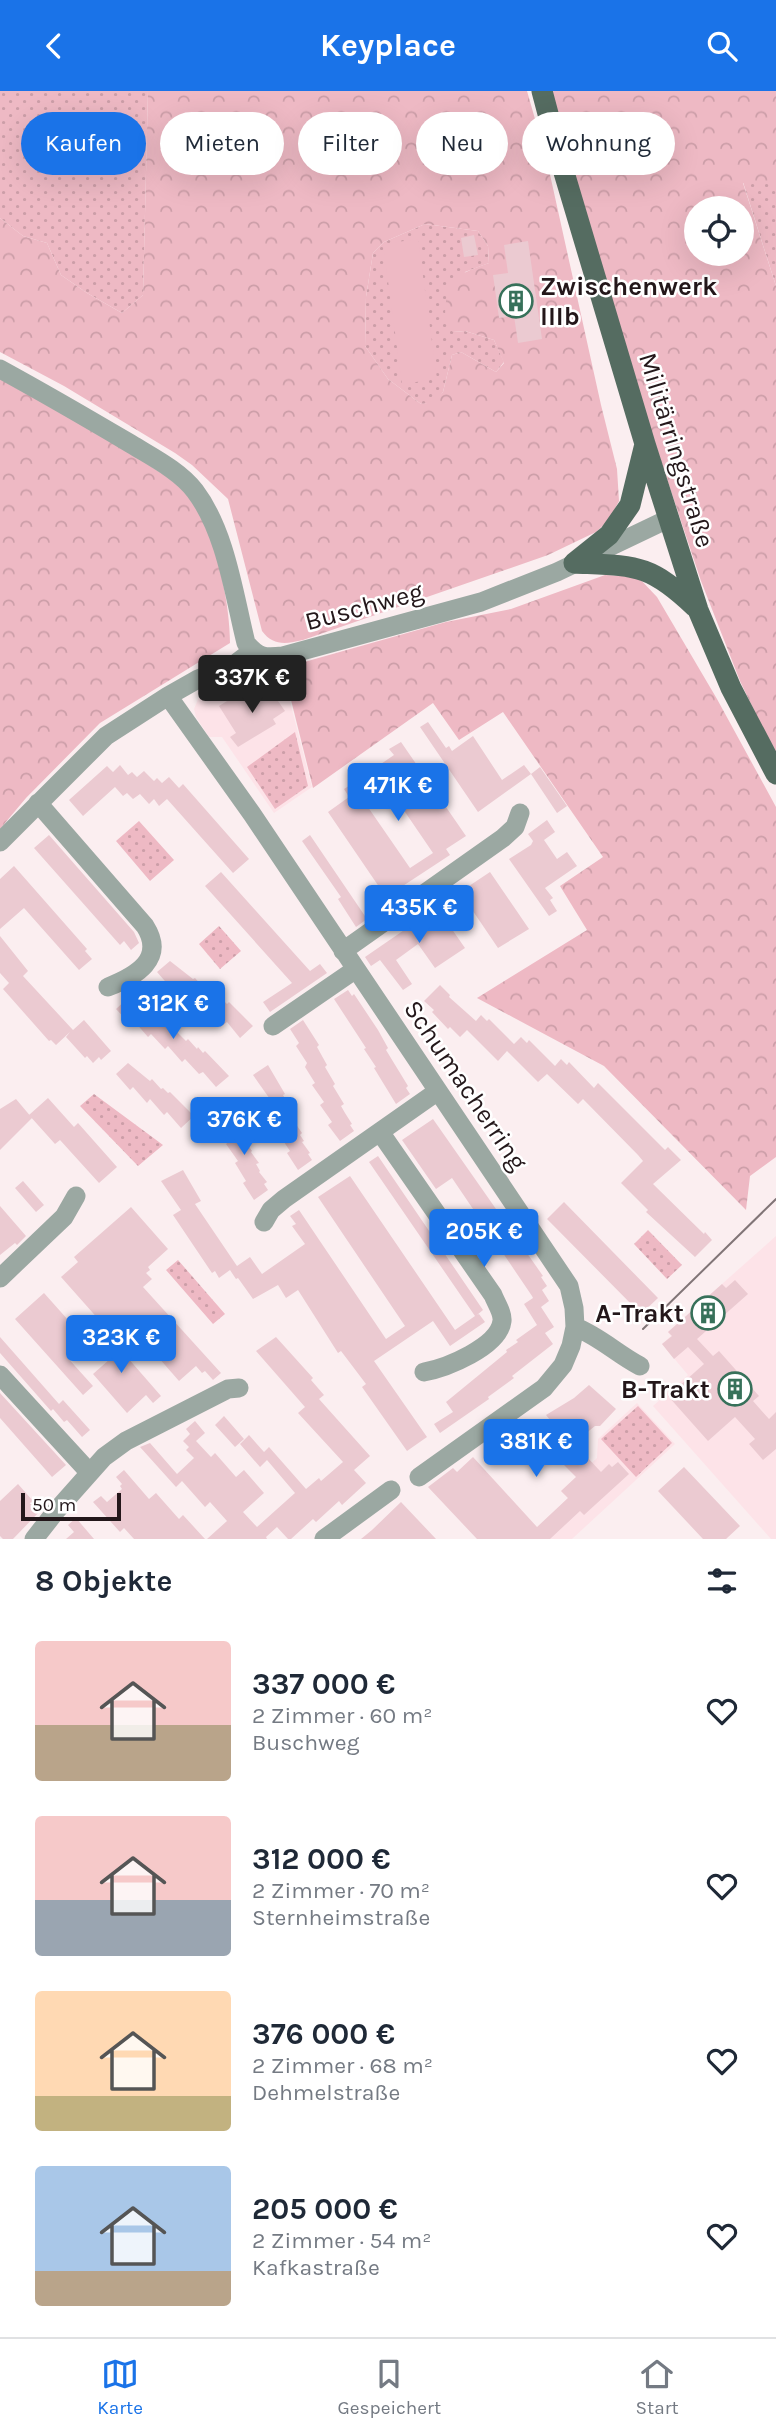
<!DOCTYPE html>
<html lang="de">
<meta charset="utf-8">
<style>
:root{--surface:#fff;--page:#f2f2f3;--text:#1f2937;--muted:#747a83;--line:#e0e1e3;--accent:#1a73e8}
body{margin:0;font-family:Karla,sans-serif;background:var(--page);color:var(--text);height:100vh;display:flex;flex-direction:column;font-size:26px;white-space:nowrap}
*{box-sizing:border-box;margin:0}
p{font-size:23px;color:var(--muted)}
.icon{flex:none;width:38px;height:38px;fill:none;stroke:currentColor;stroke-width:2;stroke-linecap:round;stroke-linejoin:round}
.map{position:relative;height:1448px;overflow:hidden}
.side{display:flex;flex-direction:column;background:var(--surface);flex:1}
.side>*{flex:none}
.hud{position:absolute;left:21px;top:21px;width:735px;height:63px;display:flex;gap:14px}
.buttons{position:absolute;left:684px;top:105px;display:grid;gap:14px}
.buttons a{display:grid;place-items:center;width:70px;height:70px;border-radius:50%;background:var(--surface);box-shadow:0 7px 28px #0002;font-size:35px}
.scale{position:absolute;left:21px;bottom:18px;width:100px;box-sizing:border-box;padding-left:7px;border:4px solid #23171a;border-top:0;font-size:19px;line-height:24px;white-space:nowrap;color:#23171a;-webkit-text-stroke:5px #fff;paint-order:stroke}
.price{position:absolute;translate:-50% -60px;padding:0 16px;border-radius:7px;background:var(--accent);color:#fff;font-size:23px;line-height:46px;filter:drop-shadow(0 2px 4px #0008)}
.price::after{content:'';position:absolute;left:50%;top:42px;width:21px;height:16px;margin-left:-10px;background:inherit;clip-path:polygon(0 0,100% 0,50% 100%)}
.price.current{background:#222;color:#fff}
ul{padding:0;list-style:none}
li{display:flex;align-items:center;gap:21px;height:175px;padding:0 35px}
li span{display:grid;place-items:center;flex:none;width:196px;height:140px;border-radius:7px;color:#555}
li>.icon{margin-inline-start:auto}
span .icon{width:84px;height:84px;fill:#fffc;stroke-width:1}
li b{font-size:30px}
h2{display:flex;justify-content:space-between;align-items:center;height:84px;padding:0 35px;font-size:30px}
.chip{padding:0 24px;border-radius:32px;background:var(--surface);box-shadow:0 7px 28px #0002;font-size:24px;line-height:63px}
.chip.current{background:var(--accent);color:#fff}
header{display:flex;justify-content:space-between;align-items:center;height:91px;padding:0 35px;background:var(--accent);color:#fff;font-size:32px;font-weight:700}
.menu{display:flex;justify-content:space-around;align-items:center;height:98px;border-top:2px solid var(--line);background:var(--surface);font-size:19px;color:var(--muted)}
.menu a{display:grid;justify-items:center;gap:4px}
.menu .current{color:var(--accent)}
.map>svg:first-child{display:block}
.built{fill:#fde3e8}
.green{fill:url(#green-dots)}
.forest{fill:url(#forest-crowns);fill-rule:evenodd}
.pitch{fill:#eeb9c4}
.building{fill:#ebcad1}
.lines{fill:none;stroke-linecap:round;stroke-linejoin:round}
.minor{stroke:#9ba8a2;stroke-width:19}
.major{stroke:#556c61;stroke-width:21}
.tram{stroke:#817577;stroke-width:2}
.labels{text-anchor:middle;stroke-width:5;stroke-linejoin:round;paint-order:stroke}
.poi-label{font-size:26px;font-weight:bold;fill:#23171a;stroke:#fff;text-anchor:end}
.street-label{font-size:26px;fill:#23171a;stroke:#fff}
</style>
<header><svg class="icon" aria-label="back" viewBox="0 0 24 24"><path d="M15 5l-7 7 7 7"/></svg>Keyplace<svg class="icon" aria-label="search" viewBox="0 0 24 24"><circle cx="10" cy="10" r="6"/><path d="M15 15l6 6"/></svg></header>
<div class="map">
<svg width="776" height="1448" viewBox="0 0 776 1448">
<defs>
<pattern id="green-dots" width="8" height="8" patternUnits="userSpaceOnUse" patternTransform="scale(1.75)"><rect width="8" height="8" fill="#eeb9c4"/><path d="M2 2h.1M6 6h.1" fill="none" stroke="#cc9ea8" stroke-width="1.8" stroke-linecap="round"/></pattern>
<pattern id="forest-crowns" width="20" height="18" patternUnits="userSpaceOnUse" patternTransform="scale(1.75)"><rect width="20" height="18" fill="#eeb9c4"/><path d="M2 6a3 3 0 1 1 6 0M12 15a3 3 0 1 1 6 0" fill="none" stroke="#cc9ea8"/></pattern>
</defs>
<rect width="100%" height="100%" fill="#fbeef0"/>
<!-- built -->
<path class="built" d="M 281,576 L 312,696 L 274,722 L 222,646 L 209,646 L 196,626 L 194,618 L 199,606 L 204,602 Z
M 776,1145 L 776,1448 L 771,1448 L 653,1315 L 688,1284 L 662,1253 L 671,1245 L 668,1241 Z
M 637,1312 L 675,1353 L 572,1448 L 549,1448 L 538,1436 L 568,1407 L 561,1400 L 597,1367 L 598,1348 Z"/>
<!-- green -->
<path class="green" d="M 0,0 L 148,0 L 143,204 L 122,222 L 87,202 L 61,184 L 47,152 L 23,145 L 0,127 Z
M 743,91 L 776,92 L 776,195 Z
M 425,133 L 478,140 L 488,155 L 489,172 L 465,181 L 453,241 L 465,240 L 494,249 L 504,271 L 496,281 L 461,261 L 452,264 L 443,301 L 435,312 L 421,313 L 388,288 L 365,255 L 366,206 L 373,162 L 384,151 Z
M 295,641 L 308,695 L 275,718 L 247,676 Z
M 139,730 L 174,769 L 150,790 L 116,750 Z
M 219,835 L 241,860 L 220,878 L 199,853 Z
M 94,1003 L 163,1054 L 138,1075 L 80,1015 Z
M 648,1139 L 682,1174 L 667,1188 L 634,1153 Z
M 178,1169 L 225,1223 L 213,1233 L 166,1179 Z
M 638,1315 L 672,1352 L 636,1386 L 601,1348 Z"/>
<!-- forest -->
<path class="forest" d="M 148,0 L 527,0 L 547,70 L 601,314 L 617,378 L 619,410 L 609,429 L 596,441 L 548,464 L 303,549 C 286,553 273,555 262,540 L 228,408 L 192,374 L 175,362 L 64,295 L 0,261 L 0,127 L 23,145 L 47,152 L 61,184 L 87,202 L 122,222 L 143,204 ZM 425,133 L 478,140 L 488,155 L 489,172 C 449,186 446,189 445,232 L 453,241 L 465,240 L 494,249 L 504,272 L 496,281 L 461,261 L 452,264 L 443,301 L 434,311 L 421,313 L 388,288 L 365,255 L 366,206 L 373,162 L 384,151 Z
M 549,0 L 776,0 L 776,92 L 743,92 L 776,195 L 776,665 L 740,590 L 701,490 L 636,295 ZM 696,117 L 742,117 L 742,163 L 696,163 Z
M 0,288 C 50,316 102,341 149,374 C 160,382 175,389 184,399 C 214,430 230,510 230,552 L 100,632 L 26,707 L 0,738 Z
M 605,484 L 638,486 L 657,506 L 717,608 L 776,716 L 776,1066 L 750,1085 L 746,1119 L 604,975 L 477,907 L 587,839 L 560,795 L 603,766 L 503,621 L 459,649 L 433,612 L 313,697 L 283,577 L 446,531 L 511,518 Z"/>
<!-- pitch -->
<path class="pitch" d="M 418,148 L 437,288 L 402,293 L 383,153 Z"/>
<!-- building -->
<path class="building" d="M 474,144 L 478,164 L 464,166 L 461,147 Z
M 528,150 L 542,248 L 518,252 L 514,225 L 499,227 L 493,184 L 508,182 L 504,154 Z
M 274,595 L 282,607 L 278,610 L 285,620 L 273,628 L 276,633 L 238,656 L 230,646 L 236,642 L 219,615 L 232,607 L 234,610 L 243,603 L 248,610 L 251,610 Z
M 428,631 L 446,657 L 449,655 L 452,660 L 473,645 L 502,689 L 524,674 L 531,683 L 540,676 L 567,715 L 557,722 L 531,683 L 478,721 L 420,636 Z
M 401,651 L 466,745 L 446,758 L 450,764 L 386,806 L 328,721 L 349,706 L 344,698 L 352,693 L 410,777 L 433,762 L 375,677 L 394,664 L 389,658 Z
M 120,674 L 128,684 L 132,681 L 137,686 L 144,680 L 154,690 L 157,687 L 162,692 L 169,686 L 179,697 L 183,693 L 249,768 L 233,782 L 167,708 L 159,715 L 154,708 L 149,713 L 140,703 L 133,708 L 127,702 L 123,705 L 115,696 L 83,725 L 69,709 L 107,675 L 113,681 Z
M 547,729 L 555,741 L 544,749 L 557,768 L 567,761 L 577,775 L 545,797 L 553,807 L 550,809 L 557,820 L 549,825 L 509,768 L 531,754 L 533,750 L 528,743 Z
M 49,744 L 134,841 L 139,852 L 131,859 L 124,850 L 120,854 L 34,757 Z
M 310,744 L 367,828 L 356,836 L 338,808 L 341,806 L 302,750 Z
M 14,775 L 87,858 L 85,860 L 92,868 L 79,879 L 24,817 L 0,838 L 0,788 Z
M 221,781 L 310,880 L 320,873 L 327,882 L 270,921 L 263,911 L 292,892 L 205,795 Z
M 490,781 L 529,838 L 498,857 L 460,801 Z
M 433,811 L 465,857 L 435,877 L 418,853 L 396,869 L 412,893 L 403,899 L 380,869 L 371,875 L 365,866 L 426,824 L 429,822 L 425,817 Z
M 0,845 L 28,880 L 23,885 L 73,939 L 84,929 L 111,960 L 101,969 L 99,966 L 93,972 L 87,965 L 85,967 L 66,946 L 70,941 L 56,954 L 51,949 L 49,950 L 3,898 L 9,892 L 0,882 Z
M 170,870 L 193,888 L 195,887 L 203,896 L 205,895 L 210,901 L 212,899 L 227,913 L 229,911 L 253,935 L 240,947 L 227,931 L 223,934 L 209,919 L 206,922 L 192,906 L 188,909 L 174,894 L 171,897 L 157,881 Z
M 440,894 L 450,904 L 449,906 L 476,930 L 481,924 L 487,930 L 489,928 L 514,953 L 521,946 L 527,952 L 529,949 L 555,975 L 561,968 L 567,974 L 569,971 L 594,997 L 598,992 L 665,1059 L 668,1056 L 681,1069 L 653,1093 L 704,1143 L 705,1141 L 712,1149 L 695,1166 L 646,1121 L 648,1119 L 621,1092 L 643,1070 L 638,1064 L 583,1008 L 578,1013 L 547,983 L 538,991 L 507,960 L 498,970 L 467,939 L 460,946 L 450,936 L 448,938 L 432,921 L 434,919 L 424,910 Z
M 348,899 L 352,905 L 354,903 L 378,939 L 388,957 L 386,959 L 408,995 L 406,997 L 410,1003 L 396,1013 L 374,977 L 376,976 L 364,958 L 366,957 L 334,908 Z
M 129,906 L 151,925 L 153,923 L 162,932 L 164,931 L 169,937 L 171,935 L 186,950 L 188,948 L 197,958 L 198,956 L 203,962 L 205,960 L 229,985 L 216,996 L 203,981 L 199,983 L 185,968 L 182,971 L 168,955 L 165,958 L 151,943 L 148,946 L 134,930 L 130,933 L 116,918 Z
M 303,929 L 319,954 L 317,956 L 327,974 L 325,976 L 335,993 L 333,995 L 344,1013 L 341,1015 L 345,1022 L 352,1033 L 350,1034 L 354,1040 L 340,1050 L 328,1034 L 332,1031 L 320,1014 L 324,1011 L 312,994 L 315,992 L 305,976 L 307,972 L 296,955 L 299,952 L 290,938 Z
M 128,972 L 150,990 L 152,988 L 161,998 L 163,997 L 168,1002 L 170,1001 L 194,1025 L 181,1037 L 167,1021 L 164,1024 L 150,1008 L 147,1012 L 133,996 L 130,999 L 116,983 Z
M 268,974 L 285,1003 L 283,1004 L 294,1023 L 284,1028 L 253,984 Z
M 48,1007 L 74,1036 L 78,1032 L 117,1076 L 99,1092 L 60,1049 L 55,1053 L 29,1024 Z
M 16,1008 L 32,1027 L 0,1059 L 0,1018 Z
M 232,1023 L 250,1052 L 248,1054 L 252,1060 L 251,1061 L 259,1072 L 256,1073 L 260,1080 L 259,1081 L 267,1091 L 264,1093 L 268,1099 L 254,1109 L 243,1092 L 246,1090 L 235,1072 L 238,1070 L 226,1053 L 230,1050 L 218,1032 Z
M 433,1028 L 543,1185 L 541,1186 L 547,1195 L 542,1199 L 549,1210 L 541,1216 L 554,1236 L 545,1242 L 553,1253 L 512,1285 L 514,1287 L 488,1306 L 489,1308 L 440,1342 L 434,1333 L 453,1321 L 446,1311 L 507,1261 L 506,1259 L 518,1251 L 516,1249 L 537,1234 L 524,1213 L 533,1207 L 532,1205 L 452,1087 L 436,1098 L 402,1049 Z
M 293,1029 L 302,1042 L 300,1044 L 304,1050 L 302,1051 L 310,1062 L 308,1063 L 312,1069 L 298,1079 L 287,1062 L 290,1060 L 278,1042 Z
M 378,1065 L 483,1219 L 477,1224 L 479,1223 L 485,1231 L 450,1255 L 433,1230 L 374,1270 L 427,1346 L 407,1360 L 362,1296 L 366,1293 L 341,1260 L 338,1262 L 298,1199 L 286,1207 L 278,1194 L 253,1208 L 238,1187 L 236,1188 L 230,1179 L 219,1187 L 215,1180 L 212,1182 L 173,1124 L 181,1119 L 161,1090 L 183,1079 L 201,1110 L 195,1113 L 237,1175 L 250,1166 L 262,1183 L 305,1153 L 292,1135 L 296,1133 L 290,1125 L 299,1119 L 386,1248 L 405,1235 L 318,1106 L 350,1085 L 455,1239 L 475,1225 L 369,1071 Z
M 23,1090 L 44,1114 L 36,1121 L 15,1097 Z
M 564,1111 L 658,1207 L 641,1223 L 547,1128 Z
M 0,1115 L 26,1145 L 17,1154 L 15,1152 L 0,1164 Z
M 131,1116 L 168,1158 L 148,1176 L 150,1179 L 146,1182 L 152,1188 L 143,1196 L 221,1282 L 213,1289 L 205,1280 L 202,1282 L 196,1275 L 179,1290 L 123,1226 L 108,1239 L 61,1186 L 78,1171 L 74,1166 Z
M 735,1189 L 748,1203 L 697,1248 L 713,1265 L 719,1260 L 759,1305 L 753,1310 L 769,1328 L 776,1321 L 776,1358 L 763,1369 L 749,1353 L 755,1348 L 735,1326 L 708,1350 L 668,1305 L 704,1273 L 688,1256 L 674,1268 L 662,1253 L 672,1245 L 668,1241 L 722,1193 L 726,1197 Z
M 44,1202 L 85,1248 L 66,1265 L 93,1295 L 83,1304 L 15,1228 Z
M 100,1235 L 161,1305 L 153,1312 L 146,1304 L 127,1322 L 93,1283 L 110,1268 L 89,1245 Z
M 0,1246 L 59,1313 L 63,1309 L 90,1339 L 82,1346 L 67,1329 L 64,1331 L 53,1318 L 51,1320 L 0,1262 Z
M 276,1246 L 313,1287 L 311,1289 L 324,1304 L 319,1308 L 370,1365 L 354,1379 L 366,1392 L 342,1414 L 339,1410 L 316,1431 L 313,1428 L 291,1448 L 288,1448 L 277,1436 L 266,1446 L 267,1448 L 207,1448 L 227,1430 L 210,1411 L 205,1416 L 182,1390 L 176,1396 L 140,1356 L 150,1352 L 177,1383 L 194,1367 L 186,1359 L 189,1356 L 183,1350 L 190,1343 L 186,1338 L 195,1330 L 205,1342 L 196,1350 L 211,1366 L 215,1362 L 236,1386 L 244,1379 L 264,1402 L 243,1421 L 257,1436 L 295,1402 L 267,1369 L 260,1376 L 240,1353 L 249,1344 L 264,1361 L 269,1356 L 306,1398 L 319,1387 L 321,1390 L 343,1371 L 298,1322 L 305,1316 L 256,1260 Z
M 589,1294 L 616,1318 L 600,1335 L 595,1335 L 580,1347 L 588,1357 L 586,1365 L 601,1381 L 609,1373 L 612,1376 L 618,1371 L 629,1383 L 584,1424 L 580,1420 L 550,1448 L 477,1448 L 428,1396 L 453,1377 L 457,1381 L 473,1366 L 537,1436 L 568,1407 L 561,1400 L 576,1386 L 556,1366 L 552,1369 L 542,1359 L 549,1353 L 542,1345 L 554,1334 L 546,1324 L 574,1307 Z
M 0,1302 L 66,1374 L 52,1386 L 0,1327 Z
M 224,1325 L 244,1348 L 235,1356 L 215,1334 Z
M 684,1376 L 740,1435 L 726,1448 L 703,1448 L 658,1400 Z
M 124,1379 L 149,1408 L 156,1402 L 179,1428 L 183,1424 L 205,1448 L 134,1448 L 124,1437 L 120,1441 L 93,1411 L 101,1405 L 107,1411 L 122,1398 L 120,1395 L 122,1393 L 116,1386 Z
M 18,1393 L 41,1419 L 13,1448 L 3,1448 L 0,1445 L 0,1410 Z
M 401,1411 L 436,1448 L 361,1448 L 372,1439 Z
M 76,1427 L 94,1448 L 66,1448 L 74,1441 L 68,1434 Z"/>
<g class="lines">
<!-- minor -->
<path class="minor" d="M 0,278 C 44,302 87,327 131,353 C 152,366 180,380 195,400 C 226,441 234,504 246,552 C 259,567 264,567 283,565 L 481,511 L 557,481 L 668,428
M 168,605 L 252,723 L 569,1195 L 574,1217 L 575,1236 L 571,1255 L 563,1274 L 544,1297 L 419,1386
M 38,712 L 145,835 C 166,868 136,885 108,896
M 0,751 L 106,645 L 168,605 L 198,588 L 235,573 L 252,560
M 343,860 L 503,747 L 515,736 L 520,722
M 273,935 L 356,878
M 380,1041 L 493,1204 C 496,1212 503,1222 502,1230 C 499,1256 446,1277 424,1281
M 264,1131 L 271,1119 L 284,1108 L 438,1000
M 0,1187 L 64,1126 L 76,1105
M 575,1236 C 599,1245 617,1263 640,1275
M 0,1284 L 89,1381
M 34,1448 L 56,1420 L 104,1366 L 126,1350 L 228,1298 L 239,1297
M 324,1448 L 391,1399"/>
<!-- major -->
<path class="major" d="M 542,0 L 560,68 L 645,353 L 698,519 L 731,597 L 776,683
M 574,472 L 609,444 L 630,414 L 645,353
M 574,472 C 635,475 649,472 695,516"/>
<!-- tram -->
<path class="tram" d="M 643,1238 L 776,1108"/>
</g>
<!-- icons -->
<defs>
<symbol id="building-ring" viewBox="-11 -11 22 22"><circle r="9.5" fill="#fff" stroke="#37715a" stroke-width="1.5"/><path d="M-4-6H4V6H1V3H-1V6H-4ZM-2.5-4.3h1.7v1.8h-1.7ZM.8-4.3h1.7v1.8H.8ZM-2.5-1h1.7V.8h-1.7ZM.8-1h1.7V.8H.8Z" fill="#37715a"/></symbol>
</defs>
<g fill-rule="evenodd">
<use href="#building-ring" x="497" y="191" width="38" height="38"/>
<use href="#building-ring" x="689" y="1203" width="38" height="38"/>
<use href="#building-ring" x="716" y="1279" width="38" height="38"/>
</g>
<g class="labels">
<!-- poi labels -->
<g class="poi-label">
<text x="540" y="204" text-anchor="start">Zwischenwerk<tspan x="540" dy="30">IIIb</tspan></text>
<text x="684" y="1231">A-Trakt</text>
<text x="710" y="1307">B-Trakt</text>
</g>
<!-- street labels -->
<g class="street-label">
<text transform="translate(677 359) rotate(73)" y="9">Militärringstraße</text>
<text transform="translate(364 515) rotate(-15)" y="9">Buschweg</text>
<text transform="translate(466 994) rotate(56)" y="9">Schumacherring</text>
</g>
</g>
</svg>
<div class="buttons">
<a><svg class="icon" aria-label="locate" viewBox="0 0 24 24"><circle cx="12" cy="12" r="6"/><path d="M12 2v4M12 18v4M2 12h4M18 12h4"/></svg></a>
</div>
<div class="scale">50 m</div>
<b class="price current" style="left:252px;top:624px">337K €</b>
<b class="price" style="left:398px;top:732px">471K €</b>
<b class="price" style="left:419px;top:854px">435K €</b>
<b class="price" style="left:173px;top:950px">312K €</b>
<b class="price" style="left:244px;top:1066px">376K €</b>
<b class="price" style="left:484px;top:1178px">205K €</b>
<b class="price" style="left:121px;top:1284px">323K €</b>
<b class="price" style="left:536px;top:1388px">381K €</b>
<div class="hud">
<a class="chip current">Kaufen</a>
<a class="chip">Mieten</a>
<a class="chip">Filter</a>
<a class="chip">Neu</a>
<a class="chip">Wohnung</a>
</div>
</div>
<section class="side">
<h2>8 Objekte<svg class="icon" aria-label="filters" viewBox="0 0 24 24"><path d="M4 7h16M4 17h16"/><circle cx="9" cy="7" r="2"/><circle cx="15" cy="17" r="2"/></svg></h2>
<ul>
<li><span style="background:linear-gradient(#f6c9c9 60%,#b9a48a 0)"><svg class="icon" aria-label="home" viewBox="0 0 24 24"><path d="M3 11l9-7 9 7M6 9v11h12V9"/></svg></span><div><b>337 000 €</b><p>2 Zimmer · 60 m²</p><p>Buschweg</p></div><svg class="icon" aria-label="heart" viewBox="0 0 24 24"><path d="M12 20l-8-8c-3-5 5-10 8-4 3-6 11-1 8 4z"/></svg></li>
<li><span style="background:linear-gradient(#f6c9c9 60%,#9aa5b1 0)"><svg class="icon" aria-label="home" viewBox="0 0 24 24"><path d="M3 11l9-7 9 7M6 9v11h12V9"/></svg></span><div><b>312 000 €</b><p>2 Zimmer · 70 m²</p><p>Sternheimstraße</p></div><svg class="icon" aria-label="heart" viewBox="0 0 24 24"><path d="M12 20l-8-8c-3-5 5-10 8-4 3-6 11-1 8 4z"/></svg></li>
<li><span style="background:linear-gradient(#ffd9b3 75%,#c2b280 0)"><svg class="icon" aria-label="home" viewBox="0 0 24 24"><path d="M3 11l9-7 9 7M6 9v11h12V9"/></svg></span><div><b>376 000 €</b><p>2 Zimmer · 68 m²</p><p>Dehmelstraße</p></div><svg class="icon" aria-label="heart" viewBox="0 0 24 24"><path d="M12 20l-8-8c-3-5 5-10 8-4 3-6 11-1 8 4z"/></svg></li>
<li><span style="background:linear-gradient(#a9c7e8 75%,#b9a48a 0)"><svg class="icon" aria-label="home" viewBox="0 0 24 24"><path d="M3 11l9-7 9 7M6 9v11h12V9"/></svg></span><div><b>205 000 €</b><p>2 Zimmer · 54 m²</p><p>Kafkastraße</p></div><svg class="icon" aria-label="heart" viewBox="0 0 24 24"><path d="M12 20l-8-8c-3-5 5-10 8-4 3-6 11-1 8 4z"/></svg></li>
</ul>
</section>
<nav class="menu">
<a class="current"><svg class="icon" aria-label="map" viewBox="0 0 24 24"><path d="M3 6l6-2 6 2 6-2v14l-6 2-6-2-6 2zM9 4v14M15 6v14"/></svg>Karte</a>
<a><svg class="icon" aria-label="saved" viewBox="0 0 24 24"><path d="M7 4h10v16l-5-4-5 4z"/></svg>Gespeichert</a>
<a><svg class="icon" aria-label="home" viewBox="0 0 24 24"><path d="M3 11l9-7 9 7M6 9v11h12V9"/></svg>Start</a>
</nav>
